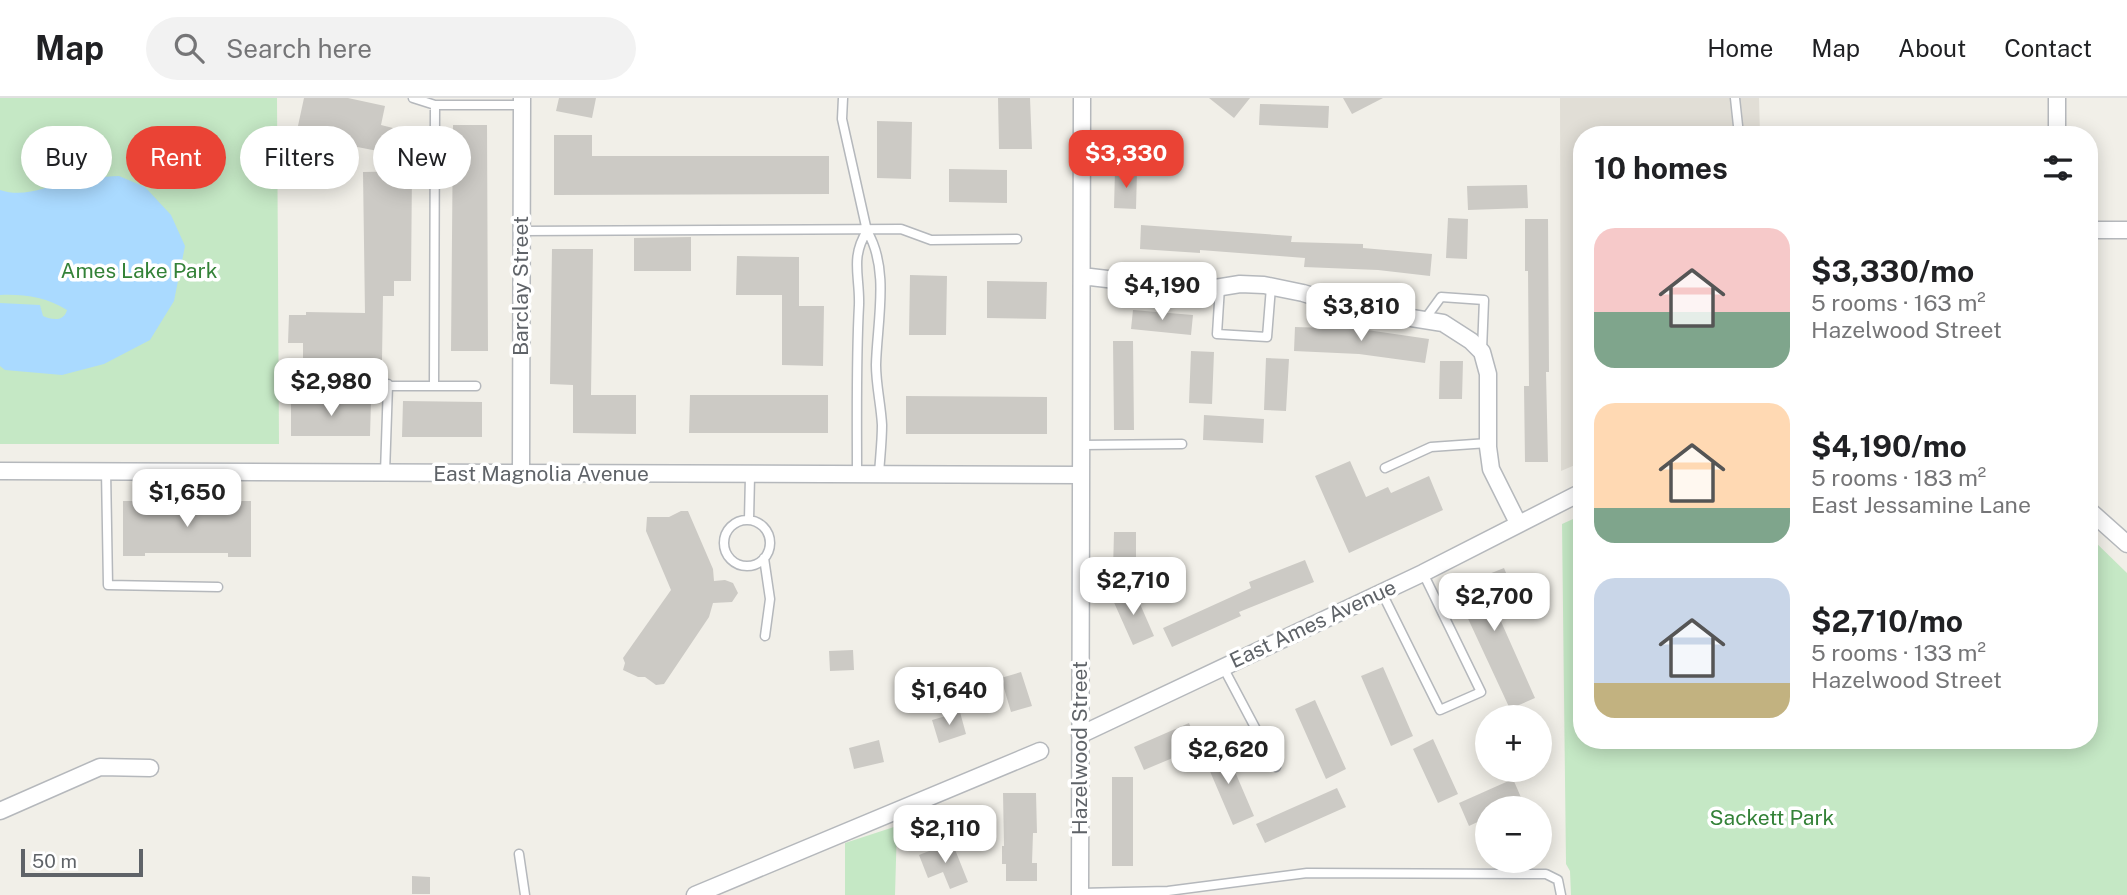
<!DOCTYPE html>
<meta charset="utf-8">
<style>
:root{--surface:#fff;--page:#f2f2f2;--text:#202124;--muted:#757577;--line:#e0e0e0;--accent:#ea4335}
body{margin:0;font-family:"Public Sans",sans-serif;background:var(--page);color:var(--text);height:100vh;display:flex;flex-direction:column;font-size:26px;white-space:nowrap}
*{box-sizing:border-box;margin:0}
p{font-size:23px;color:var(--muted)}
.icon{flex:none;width:38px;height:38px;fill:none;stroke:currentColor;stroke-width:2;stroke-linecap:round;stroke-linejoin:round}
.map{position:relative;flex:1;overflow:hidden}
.side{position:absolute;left:1573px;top:28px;width:525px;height:623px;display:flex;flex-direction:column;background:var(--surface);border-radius:28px;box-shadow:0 4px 18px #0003}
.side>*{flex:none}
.hud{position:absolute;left:21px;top:28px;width:665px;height:63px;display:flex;gap:14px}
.tools{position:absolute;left:1475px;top:607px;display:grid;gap:14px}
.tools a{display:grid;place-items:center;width:77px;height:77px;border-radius:50%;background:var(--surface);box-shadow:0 4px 18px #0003;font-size:35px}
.scale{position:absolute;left:21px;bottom:18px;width:122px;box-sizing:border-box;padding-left:7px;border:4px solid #5f6368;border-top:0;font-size:19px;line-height:24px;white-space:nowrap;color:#5f6368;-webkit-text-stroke:5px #fff;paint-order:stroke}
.price{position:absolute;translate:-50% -60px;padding:0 16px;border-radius:14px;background:#fff;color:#222;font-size:23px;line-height:46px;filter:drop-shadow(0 2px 4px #0008)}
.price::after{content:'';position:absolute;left:50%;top:42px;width:21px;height:16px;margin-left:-10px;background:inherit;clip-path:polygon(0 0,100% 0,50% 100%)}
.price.selected{background:var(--accent);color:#fff}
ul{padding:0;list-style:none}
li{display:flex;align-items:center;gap:21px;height:175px;padding:0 21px}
li span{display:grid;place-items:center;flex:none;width:196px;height:140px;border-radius:21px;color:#555}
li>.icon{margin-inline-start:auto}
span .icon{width:84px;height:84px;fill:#fffc;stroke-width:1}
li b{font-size:30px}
h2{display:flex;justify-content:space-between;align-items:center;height:84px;padding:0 21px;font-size:30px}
.pill{padding:0 24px;border-radius:32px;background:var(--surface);box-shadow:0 4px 18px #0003;font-size:24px;line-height:63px}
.pill.selected{background:var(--accent);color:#fff}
header{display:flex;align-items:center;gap:42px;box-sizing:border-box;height:98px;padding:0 35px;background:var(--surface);border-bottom:2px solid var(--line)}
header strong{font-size:33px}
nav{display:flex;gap:38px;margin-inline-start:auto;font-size:24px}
.search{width:490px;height:63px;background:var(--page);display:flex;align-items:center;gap:18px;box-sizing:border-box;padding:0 24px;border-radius:38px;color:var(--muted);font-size:26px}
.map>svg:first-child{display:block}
.education{fill:#e1ded6}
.green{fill:#c5e8c5}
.water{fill:#aadaff}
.building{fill:#cccac5}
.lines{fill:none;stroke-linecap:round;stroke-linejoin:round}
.service-casing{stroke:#b5b8bc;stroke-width:11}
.minor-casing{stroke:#b5b8bc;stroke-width:19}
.service{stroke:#fff;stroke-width:8}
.minor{stroke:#fff;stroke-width:16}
.labels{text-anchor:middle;stroke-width:7;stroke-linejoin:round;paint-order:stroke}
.park-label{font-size:21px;fill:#348238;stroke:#fff}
.street-label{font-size:21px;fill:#5f6368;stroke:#fff}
</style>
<header>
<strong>Map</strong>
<div class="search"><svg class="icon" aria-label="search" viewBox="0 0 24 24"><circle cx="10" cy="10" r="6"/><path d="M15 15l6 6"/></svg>Search here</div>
<nav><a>Home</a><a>Map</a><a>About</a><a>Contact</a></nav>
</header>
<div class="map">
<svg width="2127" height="797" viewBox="0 0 2127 797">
<rect width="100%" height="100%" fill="#f1efe8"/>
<!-- education -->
<path class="education" d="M 1560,0 L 1759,0 L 1760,37 L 1582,37 L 1582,364 L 1561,373 Z"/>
<!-- green -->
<path class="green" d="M 0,0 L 277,0 L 279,346 L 0,346 Z
M 1582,417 L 1582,642 L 2090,642 L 2090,439 L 2127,475 L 2127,797 L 1571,797 L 1570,773 L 1566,766 L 1562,426 Z
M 897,728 L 895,797 L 845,797 L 845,745 Z"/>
<!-- water -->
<path class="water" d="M 119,78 L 145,89 L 171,117 L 185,148 L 174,203 L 150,242 L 104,266 L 62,277 L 5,272 L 0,268 L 0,205 L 40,207 L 43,218 C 52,222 64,224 67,212 C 46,199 24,196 0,197 L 0,92 C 24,100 46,89 70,83 C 85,79 103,79 119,78 Z"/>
<!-- building -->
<path class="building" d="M 304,0 L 348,0 L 385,8 L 381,27 L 393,30 L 388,55 L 296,37 Z
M 559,0 L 596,0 L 592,20 L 556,13 Z
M 998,0 L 1030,0 L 1032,51 L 999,51 Z
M 1209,0 L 1250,0 L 1234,20 Z
M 1343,0 L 1383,0 L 1352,16 Z
M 1260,6 L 1329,8 L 1328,30 L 1259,27 Z
M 877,23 L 912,24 L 911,81 L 877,80 Z
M 453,27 L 487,27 L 488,253 L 451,253 Z
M 554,37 L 592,37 L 592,58 L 829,58 L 829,96 L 554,97 Z
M 949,71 L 1007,72 L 1007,105 L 949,104 Z
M 1115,72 L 1137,73 L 1136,111 L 1114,110 Z
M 412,73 L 411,183 L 394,183 L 394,198 L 383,198 L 382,262 L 303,262 L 303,245 L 288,245 L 289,217 L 306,217 L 306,214 L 365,215 L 363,74 Z
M 1527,87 L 1528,110 L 1468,112 L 1467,88 Z
M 1448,120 L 1468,121 L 1467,161 L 1446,160 Z
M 1525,121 L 1548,121 L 1549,274 L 1546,274 L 1548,364 L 1525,364 L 1524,288 L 1529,288 L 1528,173 L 1525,173 Z
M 1141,127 L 1292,138 L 1291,144 L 1363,146 L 1363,150 L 1432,156 L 1430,178 L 1378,172 L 1304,169 L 1305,160 L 1200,152 L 1200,155 L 1140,151 Z
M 691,139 L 691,173 L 634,173 L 634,140 Z
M 552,151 L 593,151 L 591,297 L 636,297 L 636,336 L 573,335 L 573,287 L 550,286 Z
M 737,158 L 799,159 L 799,208 L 824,208 L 823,268 L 782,267 L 782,197 L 736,197 Z
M 910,177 L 947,178 L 946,237 L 909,237 Z
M 987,183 L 1047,184 L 1046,221 L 987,220 Z
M 1133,212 L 1193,217 L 1191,237 L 1131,231 Z
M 1295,229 L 1360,231 L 1429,241 L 1425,265 L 1359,256 L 1294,253 Z
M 1113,243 L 1133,243 L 1134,332 L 1114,332 Z
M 1191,253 L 1214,254 L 1212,306 L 1189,305 Z
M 1266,260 L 1289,261 L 1286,313 L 1264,312 Z
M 1440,263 L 1463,263 L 1462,301 L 1439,301 Z
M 690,297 L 828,297 L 828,335 L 689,335 Z
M 906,298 L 1047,299 L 1047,336 L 906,336 Z
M 291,302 L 371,303 L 370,338 L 291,338 Z
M 403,303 L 482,304 L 482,339 L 402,339 Z
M 1204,317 L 1264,321 L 1263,345 L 1203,342 Z
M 1350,363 L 1366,399 L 1388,389 L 1391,395 L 1429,378 L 1443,412 L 1349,455 L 1315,378 Z
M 123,403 L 144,403 L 144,406 L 229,407 L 229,403 L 251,403 L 251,459 L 228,459 L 228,455 L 145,455 L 145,458 L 123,458 Z
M 681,413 L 688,413 L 713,471 L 714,483 L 725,482 L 733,485 L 738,495 L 732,504 L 713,505 L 709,519 L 664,586 L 656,587 L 645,579 L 638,579 L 623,572 L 625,565 L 623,560 L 671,492 L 646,433 L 647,419 L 669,419 Z
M 1114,434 L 1136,434 L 1136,472 L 1113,472 Z
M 1305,462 L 1314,484 L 1239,514 L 1241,518 L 1172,549 L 1163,530 L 1251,490 L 1249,484 Z
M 1504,470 L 1513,492 L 1491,501 L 1535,600 L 1510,611 L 1464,512 L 1458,514 L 1449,492 Z
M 1133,490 L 1154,538 L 1133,547 L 1112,500 Z
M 853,552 L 854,572 L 830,573 L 829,553 Z
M 1383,569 L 1413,638 L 1391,648 L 1361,578 Z
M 1021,574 L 1032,608 L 1011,614 L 1001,580 Z
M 1315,602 L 1346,671 L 1326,681 L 1295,611 Z
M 960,614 L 966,636 L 939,645 L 932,622 Z
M 1189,625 L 1199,649 L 1144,672 L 1134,649 Z
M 1433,641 L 1458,696 L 1438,705 L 1413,651 Z
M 879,642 L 884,664 L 854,671 L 849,650 Z
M 1224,648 L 1254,718 L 1233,727 L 1203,657 Z
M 1112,679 L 1133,679 L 1133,768 L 1112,768 Z
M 1513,681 L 1523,704 L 1508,710 L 1488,710 L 1488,719 L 1469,728 L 1459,705 Z
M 1337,690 L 1346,709 L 1265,745 L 1256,726 Z
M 1003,695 L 1036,695 L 1037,735 L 1033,735 L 1032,765 L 1037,765 L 1037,783 L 1006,783 L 1006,766 L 1002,766 L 1002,748 L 1004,748 Z
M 952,744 L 968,784 L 950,791 L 943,774 L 928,780 L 919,757 Z
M 412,778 L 430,779 L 430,796 L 412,796 Z"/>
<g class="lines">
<defs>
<path id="service" d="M 413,0 L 435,7 L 522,7
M 843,0 L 842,21 L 867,133 C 890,171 877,224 876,267 C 876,287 881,307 882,327 C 882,343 880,360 879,376
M 1735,0 L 1739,37
M 522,133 L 901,131 L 931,142 L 1017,141
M 1220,189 L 1217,236 L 1267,239 L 1271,189
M 1425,221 L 1441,199 L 1484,202 L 1482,252
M 434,287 L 435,7
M 291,288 L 476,288
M 1081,347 L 1182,346
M 1385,370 L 1431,349 L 1488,345
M 106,372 L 108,487 L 218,489
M 385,375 L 388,286
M 857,376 C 857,320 856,263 859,207 C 860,178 850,160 867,133
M 749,422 L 750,378
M724 445a23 23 0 1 1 46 0a23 23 0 1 1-46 0Z
M 764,460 L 770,501 L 765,538
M 1381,493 L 1440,612 L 1481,594 L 1423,475
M 1223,569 L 1276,669
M 519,756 L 525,797
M 1080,795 L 1168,793 L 1307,775 L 1546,776 L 1558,782 L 1561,797"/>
<path id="minor" d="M 2057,0 L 2057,37
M 2090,132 L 2127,132
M 1082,178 L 1132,184 L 1167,191 L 1203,192 L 1240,186 L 1264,187 L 1303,195 L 1355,211 L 1443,225 L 1471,243 L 1482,254 L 1488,276 L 1488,349 L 1491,371 L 1518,425
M 0,373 L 1081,377
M 521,375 L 522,0
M 2090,413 L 2127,446
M 1080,637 L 1423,475 L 1582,394
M 0,713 L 100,669 L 150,670
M 695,797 L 1040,653
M 1080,797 L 1082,0"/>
</defs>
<!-- service casing -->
<use href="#service" class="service-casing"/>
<!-- minor casing -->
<use href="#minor" class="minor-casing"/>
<!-- service -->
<use href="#service" class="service"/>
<!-- minor -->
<use href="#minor" class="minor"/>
</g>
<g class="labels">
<!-- park labels -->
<g class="park-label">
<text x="139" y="180">Ames Lake Park</text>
<text x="1772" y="727">Sackett Park</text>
</g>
<!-- street labels -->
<g class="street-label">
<text transform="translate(521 188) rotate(-90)" y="7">Barclay Street</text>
<text x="541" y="383">East Magnolia Avenue</text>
<text transform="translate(1313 526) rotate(-25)" y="7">East Ames Avenue</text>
<text transform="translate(1080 650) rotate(-90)" y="7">Hazelwood Street</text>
</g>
</g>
</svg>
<div class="tools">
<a>+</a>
<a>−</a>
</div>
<div class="scale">50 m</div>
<b class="price selected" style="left:1126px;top:92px">$3,330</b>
<b class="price" style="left:1162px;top:224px">$4,190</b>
<b class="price" style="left:1361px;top:245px">$3,810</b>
<b class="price" style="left:331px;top:320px">$2,980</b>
<b class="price" style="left:187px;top:431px">$1,650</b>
<b class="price" style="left:1133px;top:519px">$2,710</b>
<b class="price" style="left:1494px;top:535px">$2,700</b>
<b class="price" style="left:949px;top:629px">$1,640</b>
<b class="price" style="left:1228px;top:688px">$2,620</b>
<b class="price" style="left:945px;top:767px">$2,110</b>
<div class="hud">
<a class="pill">Buy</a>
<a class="pill selected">Rent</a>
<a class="pill">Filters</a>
<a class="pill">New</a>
</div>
<section class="side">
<h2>10 homes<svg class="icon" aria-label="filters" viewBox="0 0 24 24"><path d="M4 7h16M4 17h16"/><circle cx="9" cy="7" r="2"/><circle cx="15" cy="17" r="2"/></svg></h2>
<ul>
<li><span style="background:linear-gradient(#f6c9c9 60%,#7fa58c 0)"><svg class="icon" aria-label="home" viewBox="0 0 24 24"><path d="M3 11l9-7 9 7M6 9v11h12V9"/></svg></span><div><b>$3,330/mo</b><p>5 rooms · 163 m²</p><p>Hazelwood Street</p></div></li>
<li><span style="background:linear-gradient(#ffd9b3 75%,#7fa58c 0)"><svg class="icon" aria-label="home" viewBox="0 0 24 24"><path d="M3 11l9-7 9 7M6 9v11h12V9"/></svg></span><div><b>$4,190/mo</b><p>5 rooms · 183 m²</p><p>East Jessamine Lane</p></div></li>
<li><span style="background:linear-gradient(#c9d6e8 75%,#c2b280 0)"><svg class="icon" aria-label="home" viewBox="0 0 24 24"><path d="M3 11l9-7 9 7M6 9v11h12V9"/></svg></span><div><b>$2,710/mo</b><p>5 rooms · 133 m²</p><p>Hazelwood Street</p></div></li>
</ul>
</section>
</div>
